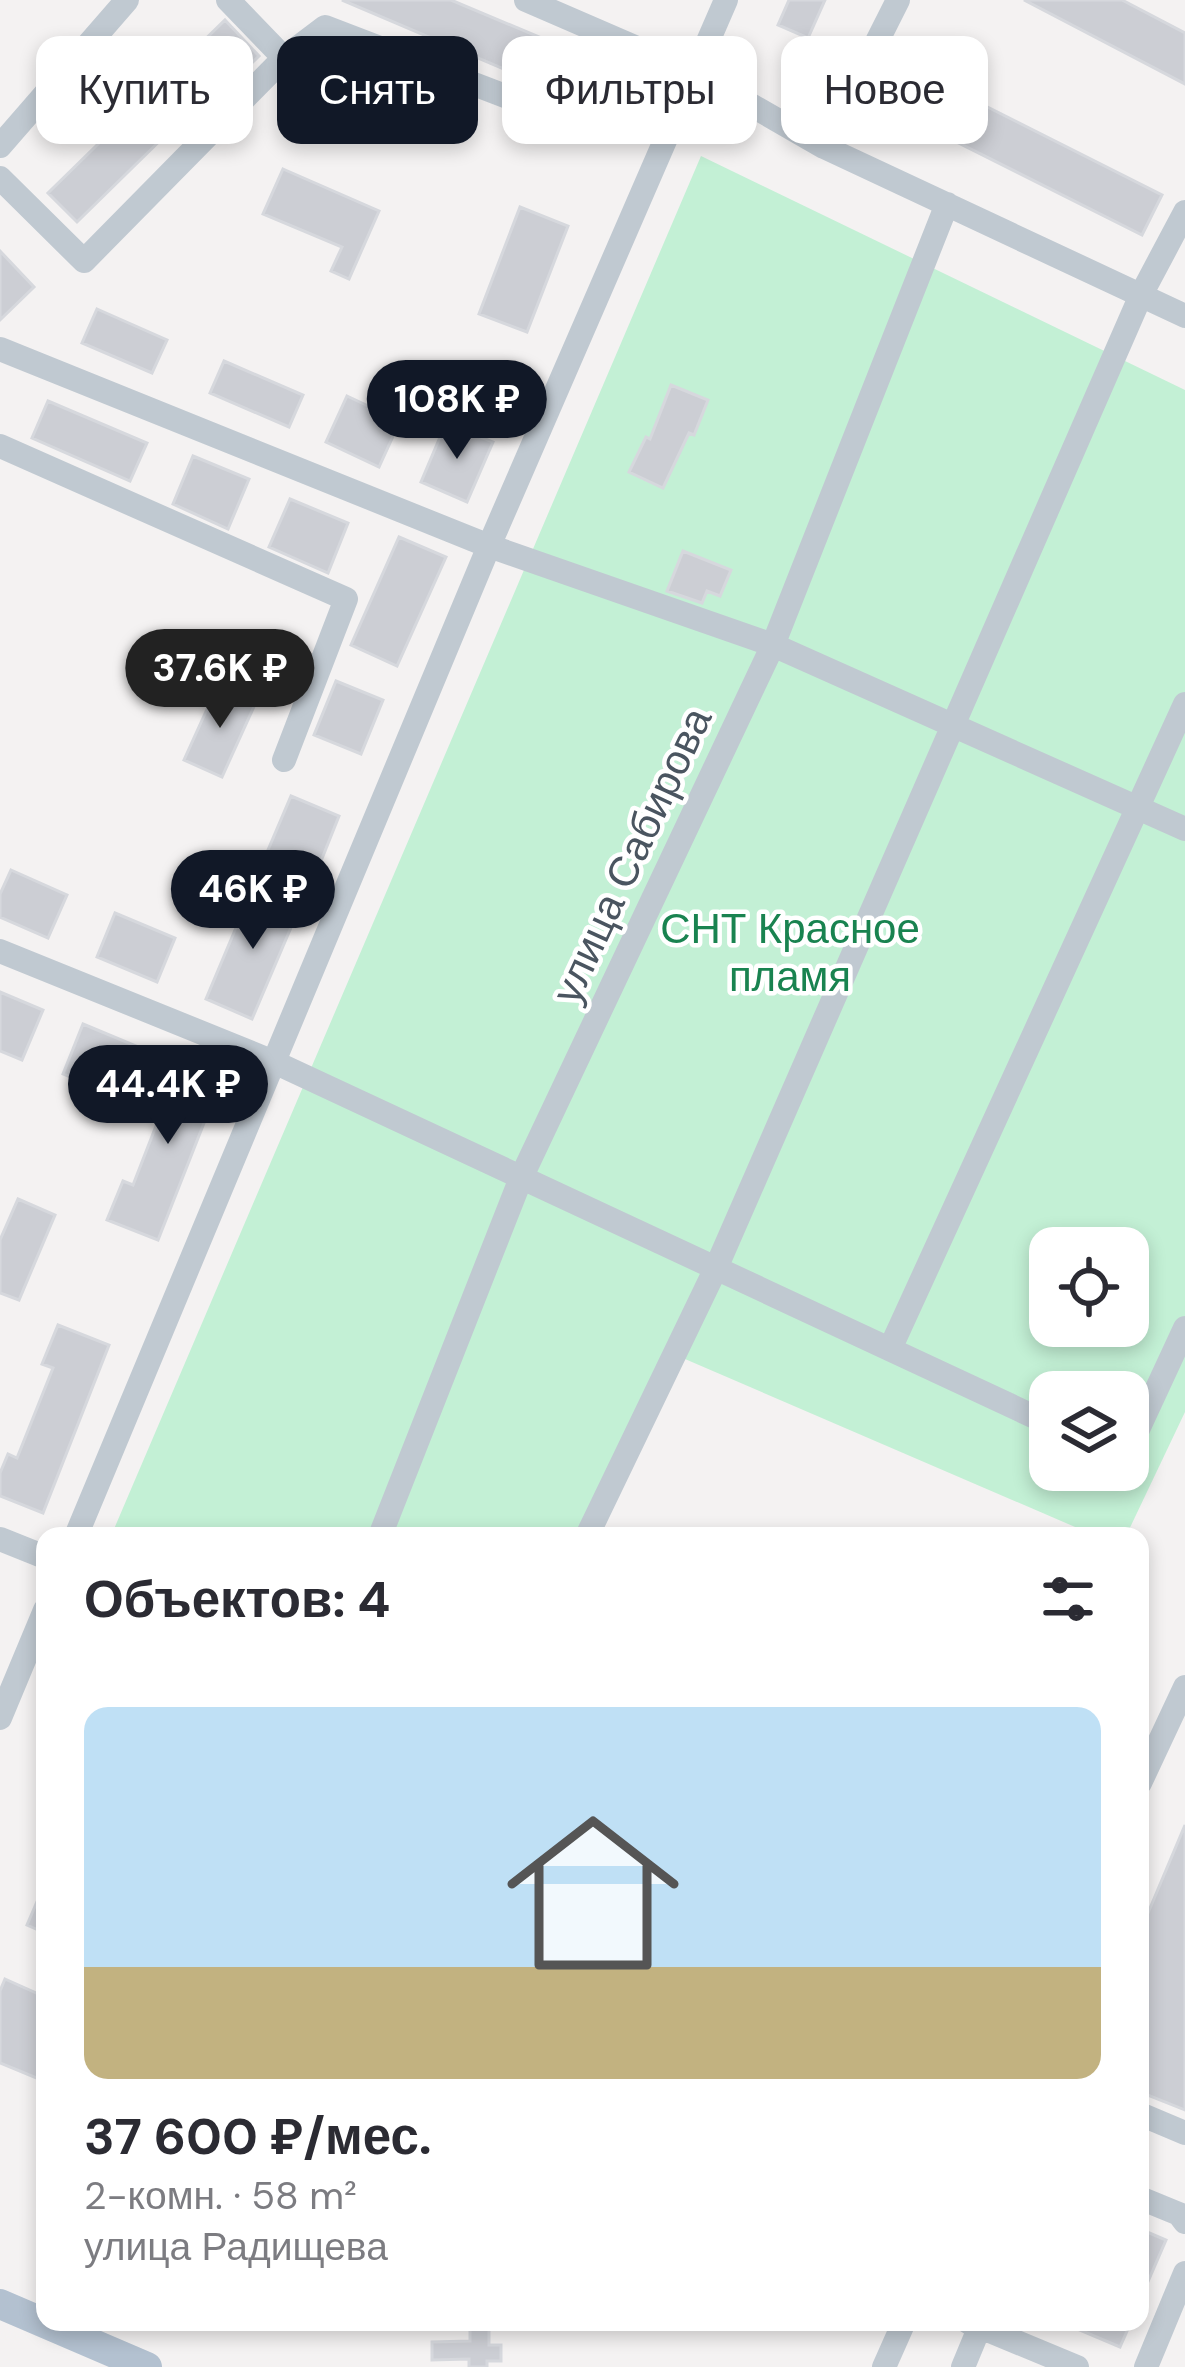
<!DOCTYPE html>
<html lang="ru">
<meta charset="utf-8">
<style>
:root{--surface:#fff;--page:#f7f7f7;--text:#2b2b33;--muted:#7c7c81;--line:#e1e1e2;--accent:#111827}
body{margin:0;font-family:"DM Sans",sans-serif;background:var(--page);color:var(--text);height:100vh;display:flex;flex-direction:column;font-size:45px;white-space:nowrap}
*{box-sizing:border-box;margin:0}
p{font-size:39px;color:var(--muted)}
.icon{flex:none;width:66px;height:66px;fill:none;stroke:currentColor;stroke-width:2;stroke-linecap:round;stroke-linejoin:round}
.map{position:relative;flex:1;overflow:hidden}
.sheet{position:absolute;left:36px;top:1527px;width:1113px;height:804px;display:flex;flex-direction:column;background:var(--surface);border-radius:24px;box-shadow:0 6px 18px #0003}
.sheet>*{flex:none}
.banner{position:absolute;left:36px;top:36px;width:1113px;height:108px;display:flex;gap:24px}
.buttons{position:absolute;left:1029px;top:1227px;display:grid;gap:24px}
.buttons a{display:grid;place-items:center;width:120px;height:120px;border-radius:24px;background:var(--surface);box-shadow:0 6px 18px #0003;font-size:60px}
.price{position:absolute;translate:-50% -102px;padding:0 27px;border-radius:42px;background:var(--accent);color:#fff;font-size:39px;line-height:78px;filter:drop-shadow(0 3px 6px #0008)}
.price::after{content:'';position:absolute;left:50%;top:72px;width:36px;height:27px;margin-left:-18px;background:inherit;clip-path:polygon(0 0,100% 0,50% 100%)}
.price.on{background:#222;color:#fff}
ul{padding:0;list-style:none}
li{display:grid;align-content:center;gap:24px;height:636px;padding:0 48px}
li+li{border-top:3px solid var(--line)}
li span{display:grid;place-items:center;height:372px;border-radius:24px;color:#555}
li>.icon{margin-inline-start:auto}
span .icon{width:216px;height:216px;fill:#fffc;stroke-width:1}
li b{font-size:51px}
h2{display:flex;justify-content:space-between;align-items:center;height:144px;padding:0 48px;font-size:51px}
.chip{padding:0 42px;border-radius:24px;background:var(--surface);box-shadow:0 6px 18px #0003;font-size:42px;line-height:108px}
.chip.on{background:var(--accent);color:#fff}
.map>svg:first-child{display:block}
.green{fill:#c3f0d5;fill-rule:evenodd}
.building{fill:#ccced4;stroke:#d6d8dd;stroke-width:3}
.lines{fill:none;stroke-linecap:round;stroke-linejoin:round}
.minor{stroke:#c0c9d1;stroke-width:24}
.major{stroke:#b3c1d0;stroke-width:30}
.labels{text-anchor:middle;stroke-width:9;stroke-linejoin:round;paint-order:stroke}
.street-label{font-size:42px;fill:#4a5560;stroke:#fff}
.park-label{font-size:42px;fill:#198350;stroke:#fff}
</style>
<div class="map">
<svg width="1185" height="2367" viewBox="0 0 1185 2367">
<rect width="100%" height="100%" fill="#f4f2f2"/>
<!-- green -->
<path class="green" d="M 701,156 L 1185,390 L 1185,1412 L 1126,1536 L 1096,1536 L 671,1353 L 588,1536 L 111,1536 ZM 1050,1248 L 1128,1248 L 1128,1326 L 1050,1326 ZM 1050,1392 L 1128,1392 L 1128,1470 L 1050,1470 Z"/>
<!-- building -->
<path class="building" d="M 342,0 L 451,0 L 563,47 L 546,87 Z
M 789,0 L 825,0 L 808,38 L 778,25 Z
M 1024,0 L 1122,0 L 1185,33 L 1185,84 Z
M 225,20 L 259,56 L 233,81 L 227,75 L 77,222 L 48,193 Z
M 596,65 L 635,82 L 617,123 L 578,106 Z
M 906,66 L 1162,195 L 1142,235 L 885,106 Z
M 283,169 L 379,211 L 349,279 L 331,271 L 342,247 L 263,214 Z
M 520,207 L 568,226 L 527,332 L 479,314 Z
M 0,251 L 34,287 L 0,320 Z
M 97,309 L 167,340 L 152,373 L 82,343 Z
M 224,361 L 303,395 L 289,427 L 210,393 Z
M 671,385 L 708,400 L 694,435 L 689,433 L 663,488 L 629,472 L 646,437 L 650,439 Z
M 347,396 L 400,421 L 379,467 L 326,442 Z
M 48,401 L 147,443 L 130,481 L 32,438 Z
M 446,423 L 493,442 L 467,502 L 421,482 Z
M 193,456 L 249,479 L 228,529 L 173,504 Z
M 290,499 L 348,523 L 328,573 L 269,547 Z
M 399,537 L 446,557 L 397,666 L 351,645 Z
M 683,551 L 731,570 L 720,596 L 707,591 L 702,603 L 667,591 Z
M 336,681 L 383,700 L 361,754 L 314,735 Z
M 218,685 L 256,702 L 222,777 L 184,760 Z
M 291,796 L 339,816 L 317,871 L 268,850 Z
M 11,870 L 67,895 L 48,938 L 0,917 L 0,894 Z
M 254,885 L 301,904 L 252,1019 L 206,999 Z
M 115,913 L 175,938 L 157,982 L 97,957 Z
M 0,992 L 43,1010 L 22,1060 L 0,1051 Z
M 83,1024 L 141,1048 L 121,1098 L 63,1074 Z
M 173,1052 L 224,1072 L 158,1240 L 107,1220 L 123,1181 L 133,1185 L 168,1095 L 158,1091 Z
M 18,1199 L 55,1215 L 19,1300 L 0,1293 L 0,1240 Z
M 58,1325 L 109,1345 L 43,1513 L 0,1496 L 0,1473 L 8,1454 L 17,1458 L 53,1368 L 42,1364 Z
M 1185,1825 L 1185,2110 L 1140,2092 L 1140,1932 Z
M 45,1883 L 45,1933 L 27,1925 Z
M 5,1979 L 45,1997 L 45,2065 L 39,2079 L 0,2063 L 0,1991 Z
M 1140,2229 L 1166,2240 L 1140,2300 Z
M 470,2322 L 489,2322 L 489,2345 L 501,2345 L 501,2361 L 487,2361 L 487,2367 L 469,2367 L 469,2359 L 432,2360 L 432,2342 L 470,2341 Z
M 1061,2322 L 1131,2322 L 1120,2347 Z"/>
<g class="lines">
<!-- minor -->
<path class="minor" d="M 228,0 L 284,58 L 325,27 L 539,109
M 526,0 L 697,74 L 824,147 L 1185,316
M 0,146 L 127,0
M 824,147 L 898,0
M 0,178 L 84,261 L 284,58
M 0,349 L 489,546 L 773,645 L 1185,829
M 0,446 L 346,599 L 284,760
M 0,951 L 274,1062 L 1050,1424
M 890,1349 L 1185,704
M 1128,1451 L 1185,1328
M 76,1536 L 489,546 L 726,0
M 380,1536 L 521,1178 L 773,645 L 947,204
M 587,1536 L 716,1268 L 1141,295 L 1185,212
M 0,1539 L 45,1557
M 0,1718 L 45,1610
M 1140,1783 L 1185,1687
M 1140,2114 L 1185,2133
M 1140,2198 L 1179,2214 L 1185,2222
M 982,2322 L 980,2327 L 1077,2367
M 884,2367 L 904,2322
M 963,2367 L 980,2326 L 968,2322
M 1146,2367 L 1185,2273"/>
<!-- major -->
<path class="major" d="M 0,2304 L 147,2367"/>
</g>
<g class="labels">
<!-- street labels -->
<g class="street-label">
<text transform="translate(631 855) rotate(-65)" y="15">улица Сабирова</text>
</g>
<!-- park labels -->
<g class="park-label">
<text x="790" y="943">СНТ Красное<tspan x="790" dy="48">пламя</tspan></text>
</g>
</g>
</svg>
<div class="buttons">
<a><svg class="icon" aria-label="locate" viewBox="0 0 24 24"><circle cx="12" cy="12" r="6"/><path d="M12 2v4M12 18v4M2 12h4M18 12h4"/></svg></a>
<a><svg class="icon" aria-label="layers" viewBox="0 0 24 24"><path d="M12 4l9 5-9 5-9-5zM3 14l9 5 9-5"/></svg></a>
</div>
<b class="price" style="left:457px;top:462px">108K ₽</b>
<b class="price on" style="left:220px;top:731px">37.6K ₽</b>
<b class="price" style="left:253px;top:952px">46K ₽</b>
<b class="price" style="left:168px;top:1147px">44.4K ₽</b>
<div class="banner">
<a class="chip">Купить</a>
<a class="chip on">Снять</a>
<a class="chip">Фильтры</a>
<a class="chip">Новое</a>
</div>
<section class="sheet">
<h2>Объектов: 4<svg class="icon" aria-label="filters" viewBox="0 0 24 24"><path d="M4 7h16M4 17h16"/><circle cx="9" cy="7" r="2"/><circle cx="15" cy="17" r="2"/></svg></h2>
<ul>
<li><span style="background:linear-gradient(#bfe0f5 70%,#c2b280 0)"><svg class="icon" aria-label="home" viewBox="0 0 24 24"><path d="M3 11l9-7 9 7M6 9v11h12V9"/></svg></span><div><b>37 600 ₽/мес.</b><p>2-комн. · 58 m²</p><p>улица Радищева</p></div></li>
</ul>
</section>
</div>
